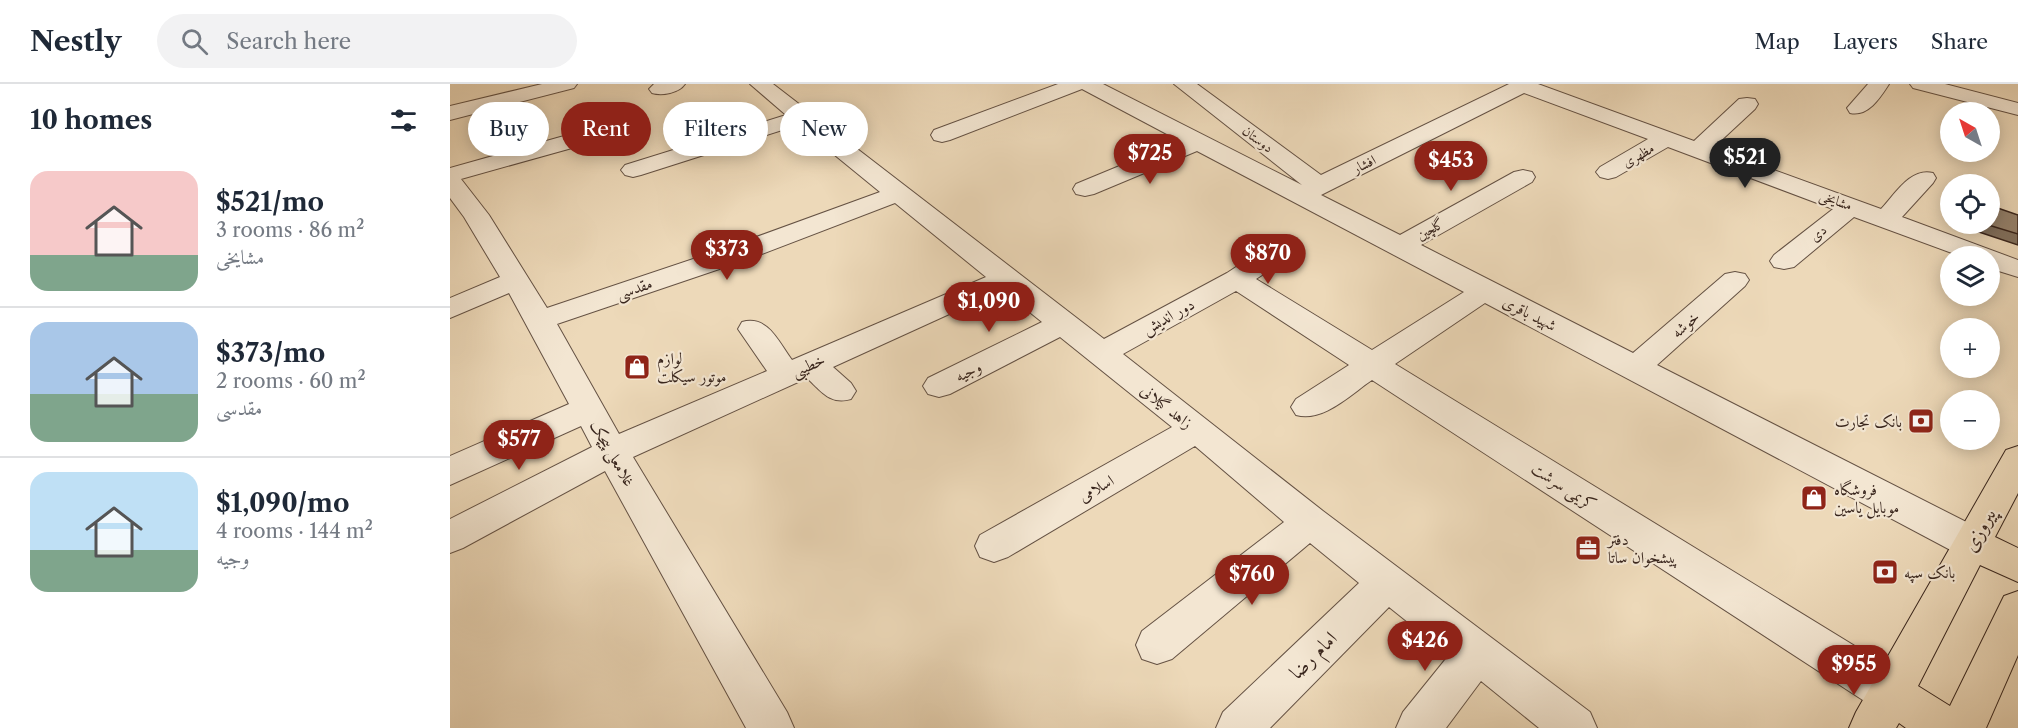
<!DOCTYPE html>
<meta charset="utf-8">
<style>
:root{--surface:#fff;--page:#f2f2f3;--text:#1f2937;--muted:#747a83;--line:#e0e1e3;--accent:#8f2418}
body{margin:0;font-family:"Libre Caslon Text",Amiri,serif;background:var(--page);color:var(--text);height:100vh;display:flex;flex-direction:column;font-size:22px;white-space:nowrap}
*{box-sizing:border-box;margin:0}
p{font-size:20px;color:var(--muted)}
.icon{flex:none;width:33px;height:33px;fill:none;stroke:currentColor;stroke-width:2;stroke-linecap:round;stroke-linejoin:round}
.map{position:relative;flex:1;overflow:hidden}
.details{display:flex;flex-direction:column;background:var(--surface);width:450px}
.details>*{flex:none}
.banner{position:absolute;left:18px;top:18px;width:570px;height:54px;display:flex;gap:12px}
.needle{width:39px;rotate:321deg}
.controls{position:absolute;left:1490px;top:18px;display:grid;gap:12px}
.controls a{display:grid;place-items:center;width:60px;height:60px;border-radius:50%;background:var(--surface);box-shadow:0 3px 15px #0003;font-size:30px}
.price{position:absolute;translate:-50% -51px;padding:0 14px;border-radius:21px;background:var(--accent);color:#fff;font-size:20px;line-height:39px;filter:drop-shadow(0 2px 3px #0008)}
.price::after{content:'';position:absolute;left:50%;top:36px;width:18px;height:14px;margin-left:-9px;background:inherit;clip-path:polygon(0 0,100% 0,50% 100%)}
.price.current{background:#222;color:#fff}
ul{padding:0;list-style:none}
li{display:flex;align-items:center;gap:18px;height:150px;padding:0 30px}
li+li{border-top:2px solid var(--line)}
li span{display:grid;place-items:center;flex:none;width:168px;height:120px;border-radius:18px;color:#555}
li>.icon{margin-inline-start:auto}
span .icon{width:72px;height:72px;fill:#fffc;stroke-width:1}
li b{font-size:26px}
h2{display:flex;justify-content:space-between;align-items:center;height:72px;padding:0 30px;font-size:26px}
.tag{padding:0 21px;border-radius:27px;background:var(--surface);box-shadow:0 3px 15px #0003;font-size:21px;line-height:54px}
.tag.current{background:var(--accent);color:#fff}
header{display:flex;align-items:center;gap:36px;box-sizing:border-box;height:84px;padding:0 30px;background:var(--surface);border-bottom:2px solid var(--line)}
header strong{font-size:28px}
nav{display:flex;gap:33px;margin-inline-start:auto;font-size:21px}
.search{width:420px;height:54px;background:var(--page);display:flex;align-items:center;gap:15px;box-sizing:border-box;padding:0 21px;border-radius:33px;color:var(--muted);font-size:22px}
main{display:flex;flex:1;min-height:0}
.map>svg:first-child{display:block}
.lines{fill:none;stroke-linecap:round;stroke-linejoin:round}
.minor-casing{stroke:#655244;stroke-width:2}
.major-casing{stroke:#38251d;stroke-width:2}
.minor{fill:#f3e6d2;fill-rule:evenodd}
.major{fill:#edd9b9;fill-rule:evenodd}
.wall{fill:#81715f;stroke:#38251d;stroke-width:1.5}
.building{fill:#96836e;stroke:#38251d;stroke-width:1.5}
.labels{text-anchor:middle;stroke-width:4.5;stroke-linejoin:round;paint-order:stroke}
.far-street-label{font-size:14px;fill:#38251d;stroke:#f3e6d2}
.street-label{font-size:16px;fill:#38251d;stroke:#f3e6d2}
.poi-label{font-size:16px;fill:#38251d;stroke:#f3e6d2;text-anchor:start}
.near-street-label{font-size:20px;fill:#38251d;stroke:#f3e6d2}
</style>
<header>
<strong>Nestly</strong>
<div class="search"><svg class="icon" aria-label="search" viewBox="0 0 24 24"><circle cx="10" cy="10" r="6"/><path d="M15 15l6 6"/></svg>Search here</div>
<nav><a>Map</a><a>Layers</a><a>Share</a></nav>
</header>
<main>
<section class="details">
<h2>10 homes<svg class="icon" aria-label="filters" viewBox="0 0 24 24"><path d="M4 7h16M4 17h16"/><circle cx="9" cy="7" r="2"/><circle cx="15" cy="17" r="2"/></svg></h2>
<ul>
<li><span style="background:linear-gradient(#f6c9c9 70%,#7fa58c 0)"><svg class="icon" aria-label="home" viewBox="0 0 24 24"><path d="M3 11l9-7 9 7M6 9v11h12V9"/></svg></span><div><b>$521/mo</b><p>3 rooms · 86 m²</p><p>مشایخی</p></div></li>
<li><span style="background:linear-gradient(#a9c7e8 60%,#7fa58c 0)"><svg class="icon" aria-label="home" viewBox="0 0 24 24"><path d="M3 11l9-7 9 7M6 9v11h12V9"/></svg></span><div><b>$373/mo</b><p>2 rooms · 60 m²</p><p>مقدسی</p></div></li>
<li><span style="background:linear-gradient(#bfe0f5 65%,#7fa58c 0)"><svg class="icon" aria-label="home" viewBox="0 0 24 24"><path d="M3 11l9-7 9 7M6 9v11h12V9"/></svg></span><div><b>$1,090/mo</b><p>4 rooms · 144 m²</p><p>وجیه</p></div></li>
</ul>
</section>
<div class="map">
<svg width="1568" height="644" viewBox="0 0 1568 644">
<rect width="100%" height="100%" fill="#edd9b9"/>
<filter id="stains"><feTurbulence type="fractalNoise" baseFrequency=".00333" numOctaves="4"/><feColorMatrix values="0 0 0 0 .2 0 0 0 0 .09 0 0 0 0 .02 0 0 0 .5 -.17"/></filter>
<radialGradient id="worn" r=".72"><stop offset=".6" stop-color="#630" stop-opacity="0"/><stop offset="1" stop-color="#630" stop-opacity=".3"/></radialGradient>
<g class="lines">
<defs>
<path id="minor" d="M 92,0 L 127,0 L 124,4 L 0,36 L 0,22 Z
M 204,0 L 235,0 C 229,9 212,12 202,9 L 199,5 Z
M 300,0 L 323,0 L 654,255 L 777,189 L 815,164 L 825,162 L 835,164 L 839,170 L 835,176 L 806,195 L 922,266 L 1014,208 L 747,67 L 644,110 L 635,112 L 626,110 L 623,105 L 626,100 L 730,57 L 632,5 L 500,56 L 492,58 L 484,56 L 481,51 L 484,46 L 608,0 L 653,0 L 852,101 L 724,0 L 747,0 L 871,91 L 1059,0 L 1088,0 L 1244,57 L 1289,15 L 1297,14 L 1305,15 L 1308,20 L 1305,25 L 1263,64 L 1431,125 C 1445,110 1461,83 1483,89 L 1486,94 L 1483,99 L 1452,133 L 1568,176 L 1568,193 L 1539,184 L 1539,172 L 1510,172 L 1404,133 L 1344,183 L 1334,185 L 1324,183 L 1320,177 L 1324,171 L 1383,125 L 1218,63 L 1166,93 L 1158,95 L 1150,93 L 1146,88 L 1150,83 L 1198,55 L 1074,9 L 871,111 L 950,151 L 1064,88 L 1073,86 L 1082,88 L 1085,93 L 1082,98 L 971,161 L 1183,269 L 1275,190 L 1285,188 L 1295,190 L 1299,196 L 1295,202 L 1207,281 L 1536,448 L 1541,459 L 1536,470 L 1522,475 L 1508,470 L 1035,219 L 945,280 L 1457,594 L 1463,609 L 1457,624 L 1441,630 L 1425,624 L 922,296 C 901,310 873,339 846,331 L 841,323 L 846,315 L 899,281 L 786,207 L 673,270 L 873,427 L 1140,628 L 1147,644 L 1089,644 L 1031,597 L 996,644 L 946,644 L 953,628 L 999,571 L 939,523 L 820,644 L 766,644 L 773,628 L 909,499 L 860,459 L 722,575 L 707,580 L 692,575 L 686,561 L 692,547 L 834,438 L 745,362 L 558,473 L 544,478 L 530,473 L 525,462 L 530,451 L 722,343 L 610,253 L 500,310 L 489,313 L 478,310 L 473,302 L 478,294 L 592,238 L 552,206 L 383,283 L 401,299 L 406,307 L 401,315 C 380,321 372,308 357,294 L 183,373 L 337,628 L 344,644 L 296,644 L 155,387 L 13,464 L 0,469 L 0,435 L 142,363 L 131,342 L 0,401 L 0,372 L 119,320 L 59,209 L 0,234 L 0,214 L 50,193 L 14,133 L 0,114 L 0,84 L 114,52 L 122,54 L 125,59 L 122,64 L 11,95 L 39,131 L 97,224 L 276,164 L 430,108 L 348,41 L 191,91 L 183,93 L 175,91 L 171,86 L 175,81 L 336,31 ZM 445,119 L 536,193 L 342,276 C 328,257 318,231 292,238 L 288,245 L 317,287 L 169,350 L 107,240 L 296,176 Z
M 1418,0 L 1439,0 C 1430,14 1418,33 1400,29 L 1397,24 Z
M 1460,0 L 1495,0 L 1568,19 L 1568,31 L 1463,4 Z"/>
<path id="major" d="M 1568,362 L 1568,409 L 1545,453 L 1568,464 L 1568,498 L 1530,481 L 1468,602 L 1500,622 L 1554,512 L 1568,507 L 1568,571 L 1536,644 L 1456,644 L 1449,639 L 1446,644 L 1399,644 L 1406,628 L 1556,366 Z"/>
</defs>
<!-- minor casing -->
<use href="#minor" class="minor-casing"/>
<!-- major casing -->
<use href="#major" class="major-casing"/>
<!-- minor -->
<use href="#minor" class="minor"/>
<!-- major -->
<use href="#major" class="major"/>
</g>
<!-- wall -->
<path class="wall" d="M 1568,131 L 1568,161 L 1517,144 L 1519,140 L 1539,140 Z"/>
<!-- building -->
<path class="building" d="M 1539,121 L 1568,131 L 1568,150 L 1535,140 L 1539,140 Z"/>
<!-- icons -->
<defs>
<symbol id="shop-square" viewBox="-11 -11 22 22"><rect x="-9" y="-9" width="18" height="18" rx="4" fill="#8f2418" stroke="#f3e6d2"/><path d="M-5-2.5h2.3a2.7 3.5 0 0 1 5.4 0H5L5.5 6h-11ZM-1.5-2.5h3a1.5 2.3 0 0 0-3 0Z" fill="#fff"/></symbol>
<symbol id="bank-square" viewBox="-11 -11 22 22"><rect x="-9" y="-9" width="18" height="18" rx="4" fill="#8f2418" stroke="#f3e6d2"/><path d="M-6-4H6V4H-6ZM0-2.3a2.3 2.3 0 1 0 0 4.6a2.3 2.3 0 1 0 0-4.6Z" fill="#fff"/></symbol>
<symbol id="office-square" viewBox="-11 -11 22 22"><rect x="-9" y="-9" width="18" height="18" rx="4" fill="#8f2418" stroke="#f3e6d2"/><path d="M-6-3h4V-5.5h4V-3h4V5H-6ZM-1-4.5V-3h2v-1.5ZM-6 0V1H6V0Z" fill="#fff"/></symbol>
</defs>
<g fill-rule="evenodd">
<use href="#shop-square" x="172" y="268" width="30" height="30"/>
<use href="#bank-square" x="1456" y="322" width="30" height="30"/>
<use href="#shop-square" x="1349" y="399" width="30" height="30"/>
<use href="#office-square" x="1123" y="449" width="30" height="30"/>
<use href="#bank-square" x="1420" y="473" width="30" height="30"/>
</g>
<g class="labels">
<!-- far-street labels -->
<g class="far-street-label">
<text transform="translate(808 55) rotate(37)" y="5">دوستان</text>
<text transform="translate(1188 71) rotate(-30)" y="5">مظهری</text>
<text transform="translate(914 80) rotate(-26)" y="5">افشار</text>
<text transform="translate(1386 116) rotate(20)" y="5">مشایخی</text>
<text transform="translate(980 145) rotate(-30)" y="5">گلچین</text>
<text transform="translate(1368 149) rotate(-39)" y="5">دی</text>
</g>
<!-- street labels -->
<g class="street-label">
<text transform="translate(184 204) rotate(-19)" y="6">مقدسی</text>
<text transform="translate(1080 229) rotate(27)" y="6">شهید باقری</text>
<text transform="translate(718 232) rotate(-29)" y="6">دور اندیش</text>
<text transform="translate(1235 240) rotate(-41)" y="6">خوشه</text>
<text transform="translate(358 281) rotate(-24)" y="6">خطیبی</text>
<text transform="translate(518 287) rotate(-26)" y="6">وجیه</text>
<text transform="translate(717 322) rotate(38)" y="6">زاهد گیلانی</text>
<text transform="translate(163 369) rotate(60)" y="6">غلامعلی پیچک</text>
<text transform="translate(1114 402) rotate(33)" y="6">کریمی سرشت</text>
<text transform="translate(646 404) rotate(-30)" y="6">اسلامی</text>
</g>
<!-- poi labels -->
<g class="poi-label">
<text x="207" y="280">لوازم<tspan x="207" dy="18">موتور سیکلت</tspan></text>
<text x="1452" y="343" text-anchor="end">بانک تجارت</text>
<text x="1384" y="411">فروشگاه<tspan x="1384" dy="18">موبایل یاسین</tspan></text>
<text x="1158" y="461">دفتر<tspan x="1158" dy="18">پیشخوان ساتا</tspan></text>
<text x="1454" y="494">بانک سپه</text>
</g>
<!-- near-street labels -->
<g class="near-street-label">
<text transform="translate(1529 446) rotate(-61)" y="7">پیروزی</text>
<text transform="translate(863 571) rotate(-45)" y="7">امام رضا</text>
</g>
</g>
<rect width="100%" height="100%" filter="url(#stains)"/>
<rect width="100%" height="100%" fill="url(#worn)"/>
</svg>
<div class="controls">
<a><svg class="needle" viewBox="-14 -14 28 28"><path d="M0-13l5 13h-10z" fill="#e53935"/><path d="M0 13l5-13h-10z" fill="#747a83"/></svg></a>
<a><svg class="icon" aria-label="locate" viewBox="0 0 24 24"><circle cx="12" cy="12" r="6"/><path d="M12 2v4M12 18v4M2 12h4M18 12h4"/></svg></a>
<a><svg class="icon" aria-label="layers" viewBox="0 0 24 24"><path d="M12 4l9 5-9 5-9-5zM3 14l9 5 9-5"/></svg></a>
<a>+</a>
<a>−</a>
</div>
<b class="price" style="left:700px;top:101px">$725</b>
<b class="price current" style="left:1295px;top:105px">$521</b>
<b class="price" style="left:1001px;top:108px">$453</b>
<b class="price" style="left:277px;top:197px">$373</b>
<b class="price" style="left:818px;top:201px">$870</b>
<b class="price" style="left:539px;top:249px">$1,090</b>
<b class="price" style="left:69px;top:387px">$577</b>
<b class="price" style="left:802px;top:522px">$760</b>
<b class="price" style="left:975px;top:588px">$426</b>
<b class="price" style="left:1404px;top:612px">$955</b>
<div class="banner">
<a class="tag">Buy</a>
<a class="tag current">Rent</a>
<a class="tag">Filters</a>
<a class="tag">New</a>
</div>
</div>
</main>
